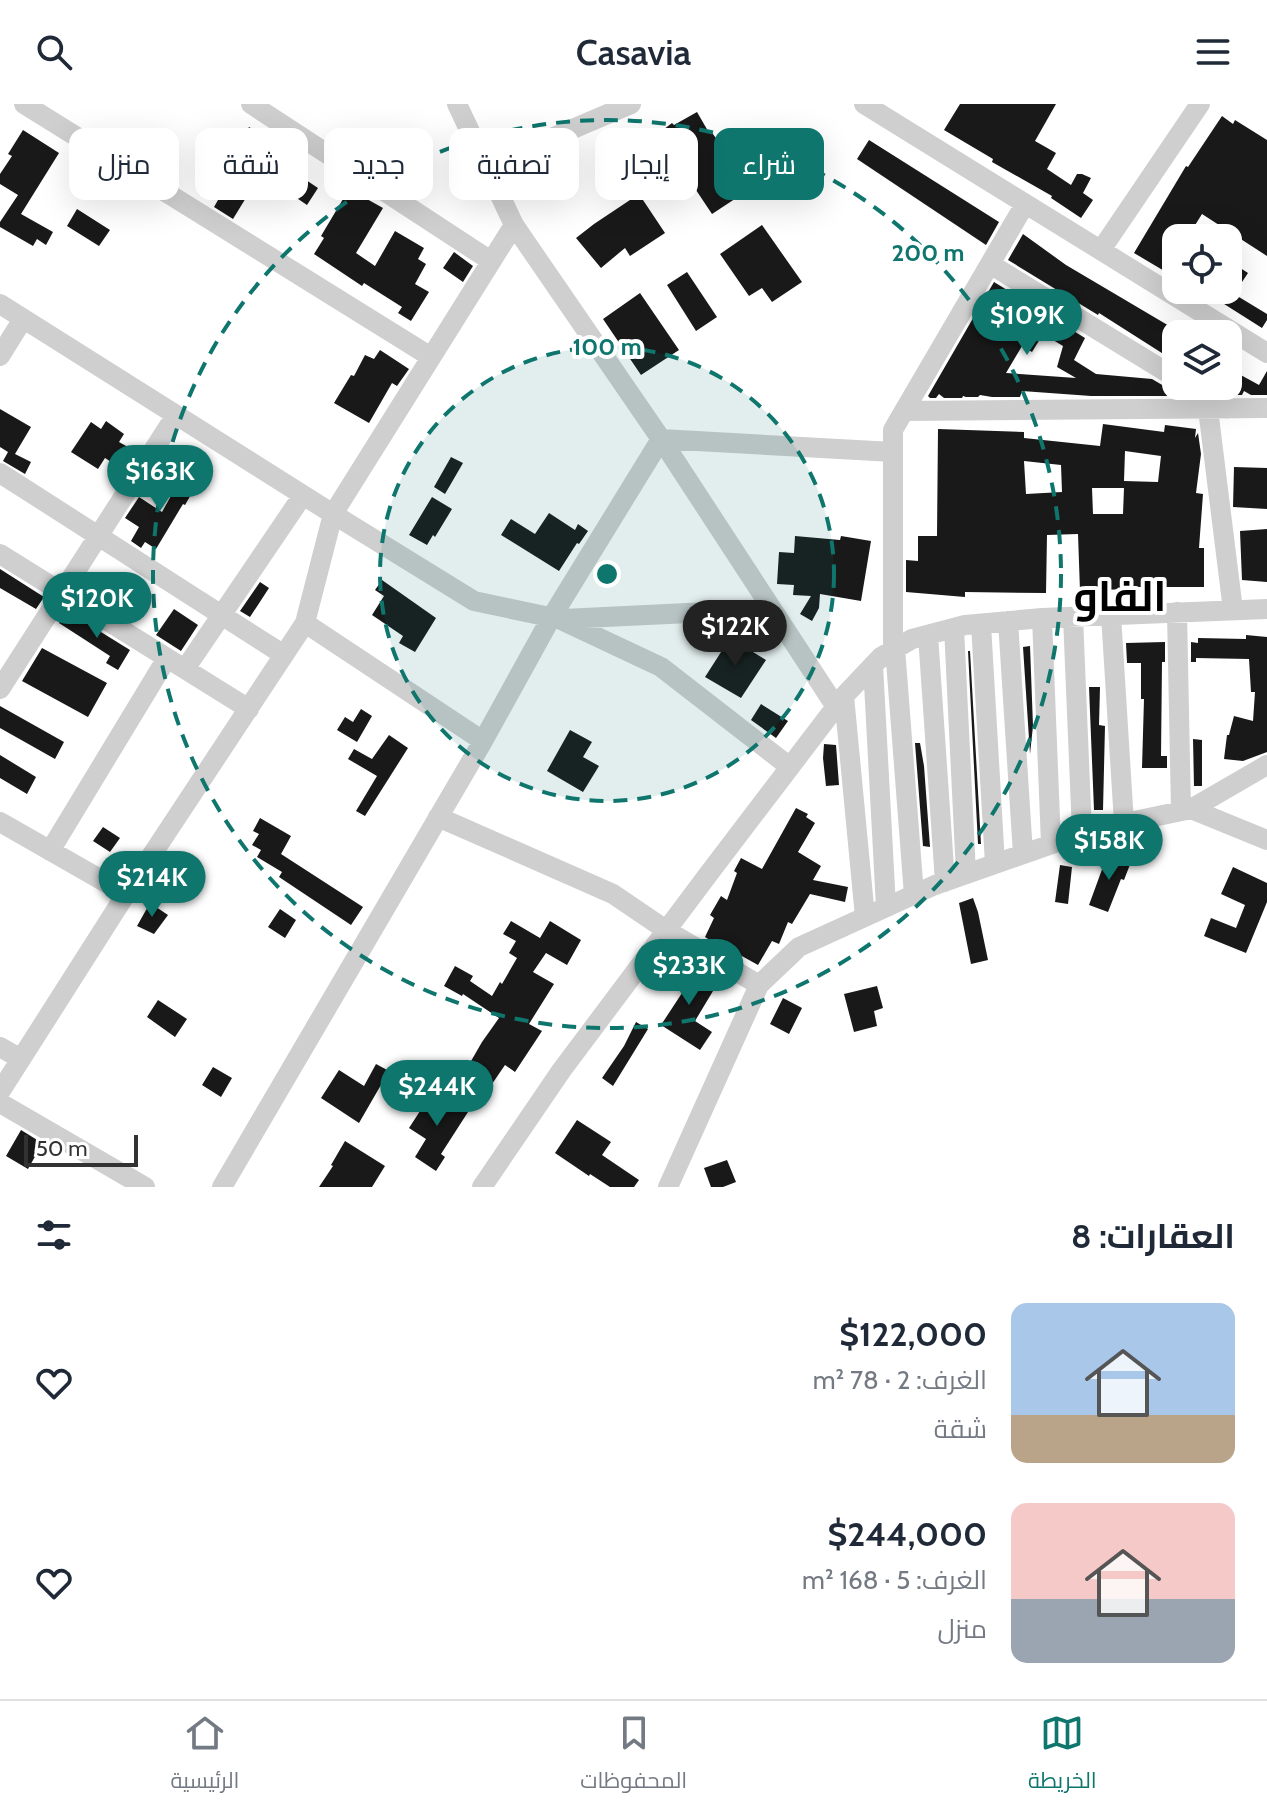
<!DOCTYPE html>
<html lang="ar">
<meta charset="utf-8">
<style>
:root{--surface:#fff;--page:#f2f2f3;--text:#1f2937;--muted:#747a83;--line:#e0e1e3;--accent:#0f766e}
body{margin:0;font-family:Cabin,Cairo,sans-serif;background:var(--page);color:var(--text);direction:rtl;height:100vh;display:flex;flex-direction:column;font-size:30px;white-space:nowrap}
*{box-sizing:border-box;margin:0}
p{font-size:26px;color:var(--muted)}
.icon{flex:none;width:44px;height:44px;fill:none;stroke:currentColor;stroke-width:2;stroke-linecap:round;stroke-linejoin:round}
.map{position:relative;height:1083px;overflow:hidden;direction:ltr}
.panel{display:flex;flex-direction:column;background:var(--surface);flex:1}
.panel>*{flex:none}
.banner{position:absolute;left:24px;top:24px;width:800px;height:72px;direction:rtl;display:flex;gap:16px}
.fabs{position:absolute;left:1162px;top:120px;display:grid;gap:16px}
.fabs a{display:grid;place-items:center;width:80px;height:80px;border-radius:16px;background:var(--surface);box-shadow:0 8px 32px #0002;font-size:40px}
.scale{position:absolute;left:24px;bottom:20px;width:114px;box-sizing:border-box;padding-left:8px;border:4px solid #323232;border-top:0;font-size:22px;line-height:28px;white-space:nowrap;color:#323232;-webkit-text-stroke:6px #fff;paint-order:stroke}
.price{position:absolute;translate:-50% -68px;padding:0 18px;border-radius:28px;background:var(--accent);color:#fff;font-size:26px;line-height:52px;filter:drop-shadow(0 2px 4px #0008)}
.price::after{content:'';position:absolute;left:50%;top:48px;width:24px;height:18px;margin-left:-12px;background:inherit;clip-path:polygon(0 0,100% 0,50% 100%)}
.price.on{background:#222;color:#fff}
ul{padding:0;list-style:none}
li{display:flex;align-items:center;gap:24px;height:200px;padding:0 32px}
li span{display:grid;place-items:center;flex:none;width:224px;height:160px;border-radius:16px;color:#555}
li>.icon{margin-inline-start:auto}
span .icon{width:96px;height:96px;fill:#fffc;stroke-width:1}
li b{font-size:34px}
h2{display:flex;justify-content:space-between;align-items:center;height:96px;padding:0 32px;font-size:34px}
.pill{padding:0 28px;border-radius:16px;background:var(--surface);box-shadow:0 8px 32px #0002;font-size:28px;line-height:72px}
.pill.on{background:var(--accent);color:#fff}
header{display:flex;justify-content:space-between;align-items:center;height:104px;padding:0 32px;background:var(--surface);font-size:36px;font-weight:600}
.tabs{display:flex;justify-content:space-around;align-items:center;height:112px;border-top:2px solid var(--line);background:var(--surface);font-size:22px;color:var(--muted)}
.tabs a{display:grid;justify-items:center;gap:4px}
.tabs .on{color:var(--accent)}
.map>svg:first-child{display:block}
.building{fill:#191919;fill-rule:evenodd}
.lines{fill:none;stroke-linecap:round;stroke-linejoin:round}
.minor{stroke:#cfcfcf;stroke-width:20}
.ring{fill:none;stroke:#0f766e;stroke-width:4;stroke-dasharray:14 10}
.labels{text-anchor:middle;stroke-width:8;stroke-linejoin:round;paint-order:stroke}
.town-label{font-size:42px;font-weight:bold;fill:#000;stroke:#fff}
.centre{fill:#0f766e;stroke:#fff;stroke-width:4}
.ring-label{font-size:24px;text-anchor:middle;font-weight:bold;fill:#0f766e;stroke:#fff;stroke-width:8;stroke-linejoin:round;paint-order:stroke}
</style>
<header><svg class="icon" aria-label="menu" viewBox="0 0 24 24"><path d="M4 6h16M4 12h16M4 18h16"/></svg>Casavia<svg class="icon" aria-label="search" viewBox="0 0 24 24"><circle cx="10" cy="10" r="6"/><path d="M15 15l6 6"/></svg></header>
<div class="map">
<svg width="1267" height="1083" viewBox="0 0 1267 1083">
<rect width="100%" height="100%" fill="#fff"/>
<!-- building -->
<path class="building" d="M 960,0 L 1056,0 L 1035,37 L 1056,49 L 1047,65 L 1071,81 L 1077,70 L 1082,70 L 1091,74 L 1083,89 L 1093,96 L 1081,114 L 1051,94 L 1052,92 L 992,58 L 993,55 L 944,26 Z
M 697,8 L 708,27 L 710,26 L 721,41 L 717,43 L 747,87 L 712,110 L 684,68 L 678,72 L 651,35 L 672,19 L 674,21 Z
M 1222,12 L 1233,20 L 1235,16 L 1267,36 L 1267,152 L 1202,110 L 1187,134 L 1176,134 L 1176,152 L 1166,168 L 1134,149 L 1186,62 L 1188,63 Z
M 249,23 L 272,37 L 247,81 L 252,84 L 233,115 L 214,103 L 222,89 L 218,87 L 230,67 L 196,63 L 198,51 L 219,53 L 233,30 L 242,35 Z
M 23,26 L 59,49 L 21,110 L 53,128 L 46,141 L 37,135 L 33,142 L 0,123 L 0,118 L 18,91 L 0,80 L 0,70 L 12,52 L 8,50 Z
M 869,36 L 999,118 L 986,141 L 857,55 Z
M 294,68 L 318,84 L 307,101 L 282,84 Z
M 349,85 L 383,104 L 356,149 L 375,162 L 395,127 L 424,144 L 418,155 L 426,160 L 415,180 L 429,188 L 411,217 L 398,209 L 402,203 L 364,179 L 362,182 L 314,150 L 324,134 L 321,132 Z
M 639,90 L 665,129 L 630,152 L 625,144 L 601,164 L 576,134 L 594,120 Z
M 77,105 L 110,126 L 99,142 L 67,122 Z
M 762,121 L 802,178 L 772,198 L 762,184 L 749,192 L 720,150 Z
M 1023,130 L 1066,161 L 1176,226 L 1176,258 L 1099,209 L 1098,211 L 1008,156 Z
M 454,148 L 473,162 L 463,178 L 443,164 Z
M 1228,156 L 1248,169 L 1234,190 L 1267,210 L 1267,216 L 1262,224 L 1202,186 L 1228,186 Z
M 687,168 L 717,213 L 696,227 L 667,181 Z
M 994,178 L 1085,234 L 1074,256 L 1096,270 L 1152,275 L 1169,285 L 1178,287 L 1182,292 L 1091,292 L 1022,287 L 1020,293 L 992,293 L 980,291 L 978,293 L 966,293 L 963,292 L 962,294 L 944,294 L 939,290 L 936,294 L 930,294 L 928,292 ZM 1043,230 L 1063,242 L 1057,263 L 1076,274 L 1006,269 L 1022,242 L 1032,248 Z
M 640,189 L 679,246 L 641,271 L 603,215 Z
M 380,246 L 409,265 L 397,282 L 392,279 L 369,319 L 334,299 L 351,271 L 354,272 L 365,251 L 374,255 Z
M 1228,264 L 1259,281 L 1267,267 L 1267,291 L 1251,291 L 1244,287 L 1242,291 L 1234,291 L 1223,285 L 1225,282 L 1228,282 Z
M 0,305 L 31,323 L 15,350 L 31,358 L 25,370 L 3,357 L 8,348 L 0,343 Z
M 106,317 L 124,330 L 119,338 L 128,343 L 116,361 L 105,354 L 98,365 L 71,348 L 91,318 L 101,325 Z
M 1103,320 L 1164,328 L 1165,321 L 1196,325 L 1195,334 L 1198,329 L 1201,350 L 1196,389 L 1203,390 L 1199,444 L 1204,444 L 1204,483 L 1125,483 L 1126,485 L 1080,487 L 1078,430 L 1047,431 L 1046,489 L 965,488 L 965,493 L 906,488 L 906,456 L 918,457 L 918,432 L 937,432 L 938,325 L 1024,328 L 1024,334 L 1100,342 ZM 1125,347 L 1161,352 L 1158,378 L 1124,377 ZM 1024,357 L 1061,361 L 1062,388 L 1026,390 ZM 1092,384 L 1124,384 L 1123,410 L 1093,410 Z
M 451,353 L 463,359 L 445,390 L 434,383 Z
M 1234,363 L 1267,364 L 1267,405 L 1233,403 Z
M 185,367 L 200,375 L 185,401 L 183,400 L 156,445 L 145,438 L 141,444 L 131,437 L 139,423 L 125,414 L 139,393 L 162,408 Z
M 432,393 L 452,405 L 435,433 L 433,431 L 427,441 L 409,431 Z
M 549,409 L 575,426 L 578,420 L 588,427 L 579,440 L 577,439 L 559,467 L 501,431 L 511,415 L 535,430 Z
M 1267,425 L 1267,478 L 1242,476 L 1240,427 Z
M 795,432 L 840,436 L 841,432 L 871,437 L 861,497 L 820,490 L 819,504 L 812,517 L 800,510 L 811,492 L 793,491 L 794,481 L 777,480 L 779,448 L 794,449 Z
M 0,465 L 44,493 L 36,505 L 0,484 Z
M 382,476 L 436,514 L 415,548 L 399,539 L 403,532 L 372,511 L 384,492 L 375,486 Z
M 260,478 L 269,484 L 250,513 L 240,507 Z
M 174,505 L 198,521 L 181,547 L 156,531 Z
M 67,507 L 130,546 L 118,566 L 106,559 L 110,552 L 59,519 Z
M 1246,531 L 1267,533 L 1267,648 L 1243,657 L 1224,655 L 1227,631 L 1229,631 L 1234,612 L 1253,617 L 1255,588 L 1251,588 L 1249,555 L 1196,554 L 1196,558 L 1191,558 L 1191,538 L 1198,539 L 1198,534 L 1246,535 Z
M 730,534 L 766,556 L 741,594 L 705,573 Z
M 1165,538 L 1165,558 L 1162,558 L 1161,652 L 1167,652 L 1167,664 L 1142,664 L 1144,595 L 1141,595 L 1141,559 L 1127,559 L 1126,539 Z
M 1030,542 L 1033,622 L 1030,650 L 1023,543 Z
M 42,544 L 107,579 L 88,613 L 22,577 Z
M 968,547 L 970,547 L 981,740 L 978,740 Z
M 1089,583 L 1100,583 L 1099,621 L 1105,622 L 1103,706 L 1094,706 Z
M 761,600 L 788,617 L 776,634 L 751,616 Z
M 0,602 L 64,638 L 55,655 L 0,624 Z
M 361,605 L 372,612 L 357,638 L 337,626 L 345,613 L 353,618 Z
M 570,626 L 592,638 L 583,653 L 599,662 L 583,688 L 547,667 Z
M 389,631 L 408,644 L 365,712 L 356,707 L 377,672 L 348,655 L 354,645 L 372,655 Z
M 1193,635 L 1202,636 L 1202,682 L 1194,682 Z
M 915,639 L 920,639 L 924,662 L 930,743 L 923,742 Z
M 824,640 L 836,641 L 839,681 L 826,682 L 823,654 Z
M 0,651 L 36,673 L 27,690 L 0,674 Z
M 796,704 L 808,710 L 806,713 L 815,719 L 798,748 L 821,762 L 813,776 L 848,783 L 845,798 L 810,790 L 792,820 L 788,818 L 779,840 L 772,837 L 758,861 L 740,851 L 738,854 L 705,833 L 714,814 L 710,811 L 721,792 L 727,796 L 737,769 L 734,767 L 741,754 L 762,765 Z
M 260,714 L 291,732 L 281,750 L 363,803 L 351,821 L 279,773 L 282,768 L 257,753 L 261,746 L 252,741 L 259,730 L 253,727 Z
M 103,723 L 120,734 L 110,748 L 93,737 Z
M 1108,749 L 1131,758 L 1124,776 L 1121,775 L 1108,808 L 1089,801 Z
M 1060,761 L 1072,763 L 1068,800 L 1055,798 Z
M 1233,763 L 1267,779 L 1267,798 L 1246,849 L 1204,832 L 1211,814 L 1236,824 L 1245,801 L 1221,790 Z
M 973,794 L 978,808 L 988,856 L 971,860 L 959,799 Z
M 150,799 L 168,811 L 154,830 L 137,822 Z
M 280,805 L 296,816 L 285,834 L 268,823 Z
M 511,817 L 540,834 L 550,817 L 581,836 L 567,861 L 546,849 L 533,868 L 554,880 L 529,920 L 542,927 L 515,968 L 505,961 L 492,980 L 467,964 L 482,938 L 499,914 L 463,890 L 462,892 L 444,882 L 455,862 L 473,872 L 470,877 L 492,892 L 500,878 L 502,880 L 517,854 L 509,849 L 516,837 L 503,830 Z
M 675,857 L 716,882 L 695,917 L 712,928 L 700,946 L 661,921 L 684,886 L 678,882 L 681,878 L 668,870 Z
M 877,882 L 883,904 L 874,907 L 877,922 L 854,928 L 844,890 Z
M 783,894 L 802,904 L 789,930 L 770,920 Z
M 158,896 L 187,915 L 175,933 L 147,913 Z
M 636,918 L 648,925 L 613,982 L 602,974 L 624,942 Z
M 376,960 L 389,967 L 359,1019 L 321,994 L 339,966 L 364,982 Z
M 213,963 L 232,974 L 221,993 L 202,981 Z
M 433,987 L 435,987 L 468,1008 L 441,1050 L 445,1053 L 436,1067 L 415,1053 L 426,1035 L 409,1024 Z
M 577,1016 L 611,1038 L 602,1051 L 639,1076 L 634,1083 L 610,1083 L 590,1070 L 589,1072 L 555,1049 Z
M 21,1026 L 47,1042 L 42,1052 L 37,1049 L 28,1065 L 6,1052 Z
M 345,1037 L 385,1062 L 372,1083 L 319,1083 L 333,1062 L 331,1061 Z
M 727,1056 L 736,1078 L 723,1083 L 711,1083 L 704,1064 Z"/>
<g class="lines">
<!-- minor -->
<path class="minor" d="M 24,0 L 431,253
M 251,0 L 491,157
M 457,0 L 514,121 L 661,335 L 836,603
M 864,0 L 1267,249
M 486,62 L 631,0
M 1101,146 L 1200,0
M 990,160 L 1176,274
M 0,200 L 333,410 L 514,121
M 0,252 L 23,215
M 1190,282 L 1227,305
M 1208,305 L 1233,506
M 904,307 L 1025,100
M 0,369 L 284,551
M 0,450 L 249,605
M 1177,508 L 1181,707
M 1111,511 L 1124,719
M 1073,513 L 1082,729
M 1042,514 L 1051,740
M 563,515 L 772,505
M 1008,517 L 1023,750
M 305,519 L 483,637
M 981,520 L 995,760
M 954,524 L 966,770
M 928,531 L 945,778
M 895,544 L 914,791
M 893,546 L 893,326 L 904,307 L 1267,304
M 873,561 L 886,803
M 185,565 L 303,391
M 0,585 L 176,311
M 844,592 L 865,813
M 1191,705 L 1267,661
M 438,713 L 613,790 L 666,826 L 759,881 L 799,843 L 935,781 L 1092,726 L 1191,705 L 1267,736
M 0,718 L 126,790
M 50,747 L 167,554
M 0,943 L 21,955
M 0,988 L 126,790 L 305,519 L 333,410 L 474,497 L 559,515 L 661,563 L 790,663
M 0,999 L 145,1083
M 222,1083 L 483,637 L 551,514 L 661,335 L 893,348
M 482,1083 L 561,967 L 707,772 L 844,592 L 881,553 L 912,535 L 965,521 L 1042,514 L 1267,505
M 668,1083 L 759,881"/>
</g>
<!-- distance rings -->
<circle cx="607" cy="470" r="227" fill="#0f766e" fill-opacity=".12"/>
<g class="ring">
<circle cx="607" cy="470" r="227"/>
<circle cx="607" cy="470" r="454"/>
</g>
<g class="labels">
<!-- town labels -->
<g class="town-label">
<text x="1120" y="507">الفاو</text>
</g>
</g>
<circle cx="607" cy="470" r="12" class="centre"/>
<g class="ring-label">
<text x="928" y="157">200 m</text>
<text x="607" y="251">100 m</text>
</g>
</svg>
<div class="fabs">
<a><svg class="icon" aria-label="locate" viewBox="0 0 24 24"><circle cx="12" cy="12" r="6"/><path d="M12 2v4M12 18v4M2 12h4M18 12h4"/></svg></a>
<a><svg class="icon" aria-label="layers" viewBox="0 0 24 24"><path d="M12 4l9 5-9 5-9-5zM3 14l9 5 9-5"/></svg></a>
</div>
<div class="scale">50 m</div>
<b class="price" style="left:1027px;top:253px">$109K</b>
<b class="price" style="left:160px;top:409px">$163K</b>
<b class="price" style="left:97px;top:536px">$120K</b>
<b class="price on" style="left:735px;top:564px">$122K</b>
<b class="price" style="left:1109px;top:778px">$158K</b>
<b class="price" style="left:152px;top:815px">$214K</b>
<b class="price" style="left:689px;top:903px">$233K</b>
<b class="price" style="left:437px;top:1024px">$244K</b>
<div class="banner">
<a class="pill on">شراء</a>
<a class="pill">إيجار</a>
<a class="pill">تصفية</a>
<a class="pill">جديد</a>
<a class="pill">شقة</a>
<a class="pill">منزل</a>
</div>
</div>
<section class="panel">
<h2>العقارات: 8<svg class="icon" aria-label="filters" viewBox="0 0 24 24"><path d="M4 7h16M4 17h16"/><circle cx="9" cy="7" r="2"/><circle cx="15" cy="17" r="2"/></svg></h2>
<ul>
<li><span style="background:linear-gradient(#a9c7e8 70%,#b9a48a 0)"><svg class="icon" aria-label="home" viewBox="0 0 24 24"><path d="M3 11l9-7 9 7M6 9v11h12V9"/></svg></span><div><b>$122,000</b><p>الغرف: 2 · 78 m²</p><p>شقة</p></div><svg class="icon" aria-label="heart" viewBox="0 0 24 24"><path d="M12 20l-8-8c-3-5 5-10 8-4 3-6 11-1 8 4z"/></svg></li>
<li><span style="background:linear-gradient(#f6c9c9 60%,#9aa5b1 0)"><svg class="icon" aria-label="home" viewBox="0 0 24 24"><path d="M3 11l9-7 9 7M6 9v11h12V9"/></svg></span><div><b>$244,000</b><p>الغرف: 5 · 168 m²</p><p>منزل</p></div><svg class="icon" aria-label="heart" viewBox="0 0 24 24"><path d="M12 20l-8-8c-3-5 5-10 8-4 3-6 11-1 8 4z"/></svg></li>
</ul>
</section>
<nav class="tabs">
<a class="on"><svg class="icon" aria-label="map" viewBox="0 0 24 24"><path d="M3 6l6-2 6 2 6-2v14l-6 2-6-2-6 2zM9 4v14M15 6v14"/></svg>الخريطة</a>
<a><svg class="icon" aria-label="saved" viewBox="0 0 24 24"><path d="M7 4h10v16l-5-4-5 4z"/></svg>المحفوظات</a>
<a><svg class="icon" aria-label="home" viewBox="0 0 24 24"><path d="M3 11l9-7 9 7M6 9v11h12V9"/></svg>الرئيسية</a>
</nav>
